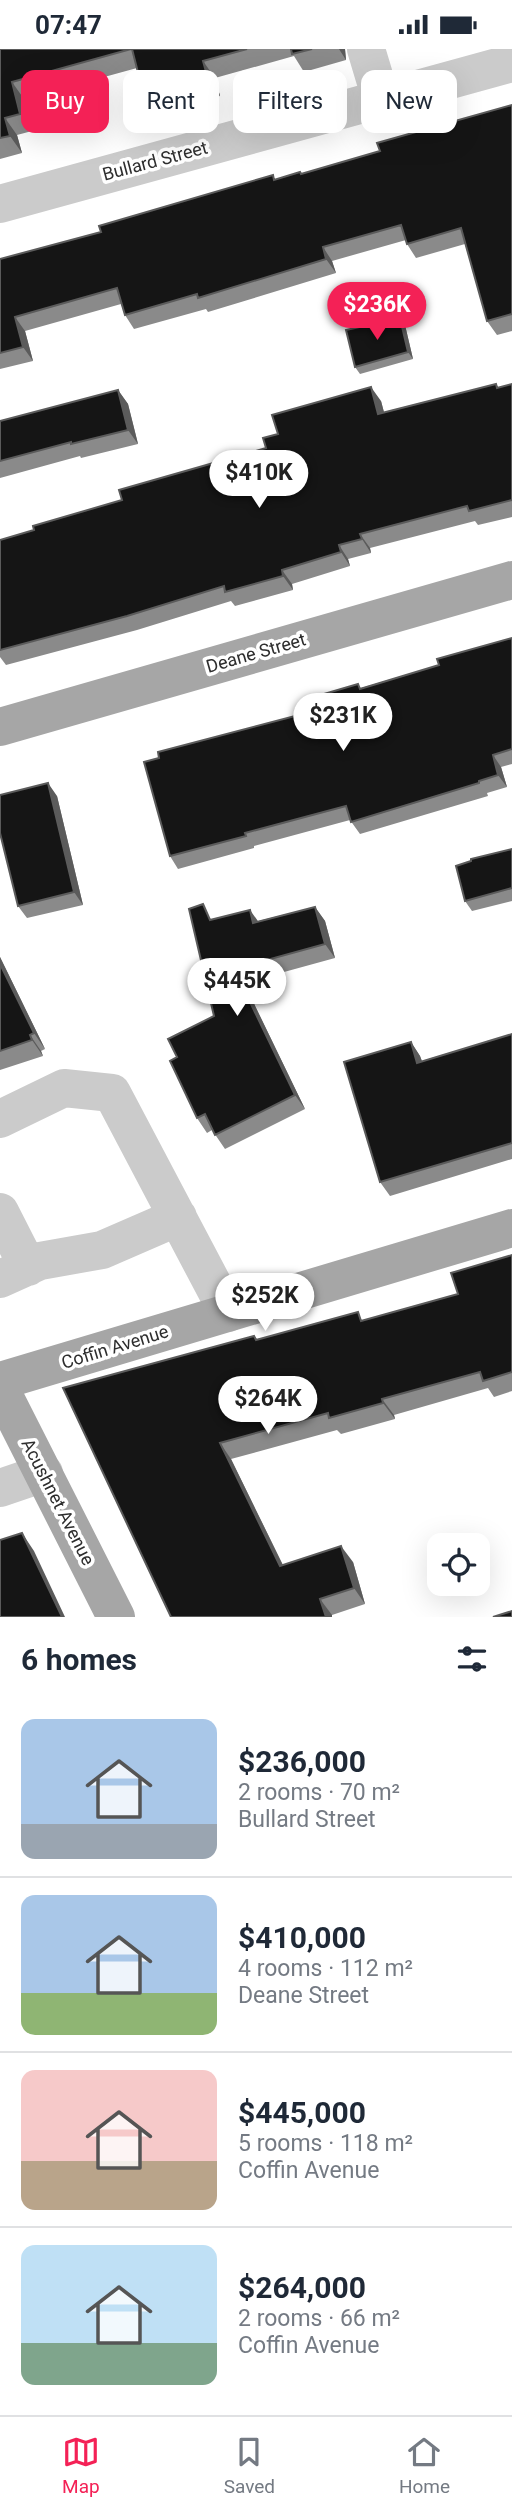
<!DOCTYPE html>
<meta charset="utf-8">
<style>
:root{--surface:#fff;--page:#f2f2f3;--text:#1f2937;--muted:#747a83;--line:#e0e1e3;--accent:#f42156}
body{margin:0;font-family:Roboto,sans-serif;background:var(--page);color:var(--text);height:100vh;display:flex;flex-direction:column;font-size:26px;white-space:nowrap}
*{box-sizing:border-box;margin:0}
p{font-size:23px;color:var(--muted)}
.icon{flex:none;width:38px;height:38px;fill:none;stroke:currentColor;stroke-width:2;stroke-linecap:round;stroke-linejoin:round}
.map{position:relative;height:1568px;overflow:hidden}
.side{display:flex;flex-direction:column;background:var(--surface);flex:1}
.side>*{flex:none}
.top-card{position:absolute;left:21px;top:21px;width:471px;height:63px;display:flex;gap:14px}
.tools{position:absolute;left:427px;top:1484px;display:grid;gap:14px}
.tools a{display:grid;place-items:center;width:63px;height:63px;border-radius:14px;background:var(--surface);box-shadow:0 7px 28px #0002;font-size:35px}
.price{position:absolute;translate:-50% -60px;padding:0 16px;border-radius:24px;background:#fff;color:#222;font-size:23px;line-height:46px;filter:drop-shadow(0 2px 4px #0008)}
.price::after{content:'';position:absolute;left:50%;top:42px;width:21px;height:16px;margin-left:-10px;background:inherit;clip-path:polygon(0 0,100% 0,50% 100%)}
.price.current{background:var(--accent);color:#fff}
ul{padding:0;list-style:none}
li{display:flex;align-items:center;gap:21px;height:175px;padding:0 21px}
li+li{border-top:2px solid var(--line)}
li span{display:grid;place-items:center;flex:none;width:196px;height:140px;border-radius:14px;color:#555}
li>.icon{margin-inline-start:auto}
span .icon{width:84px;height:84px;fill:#fffc;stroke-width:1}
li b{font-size:30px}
h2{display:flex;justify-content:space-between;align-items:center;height:84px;padding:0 21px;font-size:30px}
.chip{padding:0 24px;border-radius:14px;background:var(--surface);box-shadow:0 7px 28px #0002;font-size:24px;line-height:63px}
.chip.current{background:var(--accent);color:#fff}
.status{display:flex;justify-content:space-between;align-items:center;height:49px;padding:0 35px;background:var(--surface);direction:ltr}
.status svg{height:19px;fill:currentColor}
.tabs{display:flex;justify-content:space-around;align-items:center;height:98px;border-top:2px solid var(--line);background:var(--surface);font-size:19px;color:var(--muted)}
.tabs a{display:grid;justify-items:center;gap:4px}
.tabs .current{color:var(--accent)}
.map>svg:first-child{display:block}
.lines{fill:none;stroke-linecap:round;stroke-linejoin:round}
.minor{stroke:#cbcbcb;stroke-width:38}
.major{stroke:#a6a6a6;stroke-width:38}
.wall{fill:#8a8a8a}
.shaded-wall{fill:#5b5b5b}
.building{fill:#151515;stroke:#5b5b5b;stroke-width:2}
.labels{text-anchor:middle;stroke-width:7;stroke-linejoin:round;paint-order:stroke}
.street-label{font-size:18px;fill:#2e2e2e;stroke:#fff}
</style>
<div class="status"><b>07:47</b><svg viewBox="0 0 49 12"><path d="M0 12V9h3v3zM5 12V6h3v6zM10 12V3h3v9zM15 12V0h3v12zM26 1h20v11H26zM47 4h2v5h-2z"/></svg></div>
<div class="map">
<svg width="512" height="1568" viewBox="0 0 512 1568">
<rect width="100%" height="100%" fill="#fff"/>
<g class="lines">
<!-- minor -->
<path class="minor" d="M 366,0 L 381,50
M 0,155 L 512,14
M 0,1070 L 64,1039 L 112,1044 L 228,1264
M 0,1163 L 28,1218
M 0,1230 L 40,1212 L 102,1201 L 178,1168
M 0,1439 L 44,1424"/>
<!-- major -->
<path class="major" d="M 0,678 L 512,531
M 0,1332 L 512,1179
M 0,1339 L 116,1568"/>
</g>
<!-- wall -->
<path class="wall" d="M 0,0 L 345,0 L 346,11 L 304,23 L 294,7 L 215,29 L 220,47 L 156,64 L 144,47 L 137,19 L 24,50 L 32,82 L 17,86 L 22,104 L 0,110 Z
M 512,56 L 512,282 L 497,286 L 487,272 L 465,195 L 416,209 L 407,195 L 406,191 L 332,212 L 336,224 L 208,263 L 206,260 L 134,280 L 125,266 L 121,255 L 25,282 L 33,312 L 0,320 L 0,210 L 101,183 L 276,130 L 301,125 L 380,102 Z
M 400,269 L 405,276 L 413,310 L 360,325 L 355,318 Z
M 496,335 L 499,339 L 512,335 L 512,468 L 478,476 L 475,472 L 370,499 L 371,504 L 348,510 L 350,517 L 292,535 L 293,541 L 235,557 L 231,552 L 137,581 L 6,616 L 0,608 L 0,491 L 34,481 L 122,451 L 266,399 L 381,352 L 384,363 Z
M 118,341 L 128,355 L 138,395 L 81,409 L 80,407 L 0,429 L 0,372 Z
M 512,589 L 512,715 L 501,718 L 507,738 L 487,744 L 488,747 L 360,785 L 350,771 L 254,797 L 254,799 L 178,820 L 170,807 L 318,661 L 361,639 L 439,616 Z
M 57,747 L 83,856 L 27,869 L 18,857 Z
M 512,800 L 512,852 L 472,862 L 465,852 Z
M 315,858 L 325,872 L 335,909 L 244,934 L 305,1060 L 225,1100 L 212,1081 L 207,1084 L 197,1069 L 177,1008 L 214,967 L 213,870 L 258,872 Z
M 0,908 L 45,1000 L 41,1002 L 43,1007 L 0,1021 Z
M 512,985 L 512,1110 L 390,1147 L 380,1133 L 411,993 L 420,1007 L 422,1012 Z
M 512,1206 L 512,1342 L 494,1348 L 488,1339 L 394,1366 L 395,1370 L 341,1385 L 337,1381 L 231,1410 L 283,1516 L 353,1513 L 365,1555 L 332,1566 L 332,1568 L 171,1568 L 63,1339 L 254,1287 L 257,1290 L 364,1271 L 458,1245 Z"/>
<!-- shaded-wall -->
<path class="shaded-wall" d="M 339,0 L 345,0 L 346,11 Z
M 203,12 L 215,29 L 220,47 L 208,30 Z
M 12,33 L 24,50 L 32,82 L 20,65 Z
M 5,69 L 17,86 L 22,104 L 10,87 Z
M 323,198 L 332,212 L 336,224 L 326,210 Z
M 15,268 L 25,282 L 33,312 L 23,298 Z
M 400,269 L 405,276 L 413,310 L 408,303 Z
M 371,338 L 381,352 L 388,379 L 378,365 Z
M 118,341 L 128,355 L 138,395 L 128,381 Z
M 360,485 L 370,499 L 371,504 L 362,490 Z
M 339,496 L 348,510 L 350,517 L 341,503 Z
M 282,521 L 292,535 L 293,541 L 283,527 Z
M 493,706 L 501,718 L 507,738 L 498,726 Z
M 48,734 L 57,747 L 83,856 L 74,843 Z
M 315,858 L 325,872 L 335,909 L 325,895 Z
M 250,861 L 260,875 L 253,874 Z
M 0,908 L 45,1000 L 34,984 L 0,915 Z
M 234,920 L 244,934 L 305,1060 L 295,1046 Z
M 30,986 L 41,1002 L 43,1007 L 32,991 Z
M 411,993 L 420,1007 L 427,1027 L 417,1014 Z
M 382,1350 L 394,1366 L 395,1370 L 383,1354 Z
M 220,1394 L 231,1410 L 291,1533 L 280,1517 Z
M 22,1484 L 34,1502 L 65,1568 L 62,1568 Z
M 341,1497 L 353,1513 L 365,1555 L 354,1539 Z
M 320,1550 L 332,1566 L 332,1568 L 326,1568 Z"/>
<!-- building -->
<path class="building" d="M 0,0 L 131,0 L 12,33 L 20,65 L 5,69 L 10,87 L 0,89 Z
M 132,0 L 247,0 L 203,12 L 208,30 L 144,47 Z
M 291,0 L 312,0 L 292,5 Z
M 512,56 L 512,265 L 487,272 L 461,179 L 407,195 L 401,176 L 323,198 L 326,210 L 198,249 L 197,245 L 125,266 L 117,239 L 15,268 L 23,298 L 0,304 L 0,210 L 101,183 L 99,177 L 273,126 L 274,131 L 300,123 L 301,125 L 380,102 L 377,94 Z
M 400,269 L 408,303 L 355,318 L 346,281 Z
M 496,335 L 497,339 L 512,335 L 512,451 L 469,462 L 467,457 L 360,485 L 362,490 L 339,496 L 341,503 L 282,521 L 283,527 L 225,543 L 224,537 L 127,567 L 0,601 L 0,491 L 34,481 L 33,477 L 122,451 L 119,441 L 266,399 L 263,389 L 278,385 L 272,366 L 371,338 L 378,365 Z
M 118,341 L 128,381 L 71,395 L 71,393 L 0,412 L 0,372 Z
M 512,589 L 512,700 L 493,706 L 498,726 L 479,732 L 479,734 L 351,773 L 346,757 L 245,784 L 246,787 L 170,807 L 144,713 L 159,709 L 158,703 L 318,661 L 314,648 L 358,635 L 360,640 L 439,616 L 437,610 Z
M 48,734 L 74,843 L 18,857 L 0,784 L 0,746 Z
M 512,800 L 512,839 L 465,852 L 456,817 L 471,812 L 471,810 Z
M 203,855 L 210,871 L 250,861 L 253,874 L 315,858 L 325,895 L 234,920 L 295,1046 L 215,1086 L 205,1065 L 197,1069 L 170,1012 L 177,1008 L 168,990 L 214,967 L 189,860 Z
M 0,915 L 34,984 L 30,986 L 32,991 L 0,1002 Z
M 512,985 L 512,1094 L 380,1133 L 344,1013 L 411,993 L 417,1014 Z
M 512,1206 L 512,1323 L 483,1332 L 480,1323 L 382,1350 L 383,1354 L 329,1369 L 328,1364 L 220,1394 L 280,1517 L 341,1497 L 354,1539 L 320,1550 L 326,1568 L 171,1568 L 63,1339 L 254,1287 L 256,1291 L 358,1263 L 361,1272 L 458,1245 L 451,1224 Z
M 22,1484 L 62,1568 L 0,1568 L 0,1491 Z
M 512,1562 L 512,1568 L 493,1568 Z"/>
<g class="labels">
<!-- street labels -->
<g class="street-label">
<text transform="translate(155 112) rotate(-15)" y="6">Bullard Street</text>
<text transform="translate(256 604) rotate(-16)" y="6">Deane Street</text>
<text transform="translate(115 1298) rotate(-17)" y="6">Coffin Avenue</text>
<text transform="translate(58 1453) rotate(63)" y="6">Acushnet Avenue</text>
</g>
</g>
</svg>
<div class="tools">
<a><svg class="icon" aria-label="locate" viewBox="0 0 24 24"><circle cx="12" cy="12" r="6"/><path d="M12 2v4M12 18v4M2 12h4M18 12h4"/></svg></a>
</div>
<b class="price current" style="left:377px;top:293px">$236K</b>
<b class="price" style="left:259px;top:461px">$410K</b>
<b class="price" style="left:343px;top:704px">$231K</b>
<b class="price" style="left:237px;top:969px">$445K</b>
<b class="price" style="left:265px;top:1284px">$252K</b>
<b class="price" style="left:268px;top:1387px">$264K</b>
<div class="top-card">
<a class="chip current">Buy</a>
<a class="chip">Rent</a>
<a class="chip">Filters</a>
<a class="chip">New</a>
</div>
</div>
<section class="side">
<h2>6 homes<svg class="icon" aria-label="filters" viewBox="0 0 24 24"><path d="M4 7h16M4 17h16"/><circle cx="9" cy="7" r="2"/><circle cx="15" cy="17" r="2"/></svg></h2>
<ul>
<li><span style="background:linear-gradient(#a9c7e8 75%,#9aa5b1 0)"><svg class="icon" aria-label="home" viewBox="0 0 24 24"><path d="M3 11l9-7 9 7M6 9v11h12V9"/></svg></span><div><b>$236,000</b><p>2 rooms · 70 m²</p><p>Bullard Street</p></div></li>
<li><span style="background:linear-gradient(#a9c7e8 70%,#8fb573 0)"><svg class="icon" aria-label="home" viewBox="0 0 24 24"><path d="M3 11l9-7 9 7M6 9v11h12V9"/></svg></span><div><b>$410,000</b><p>4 rooms · 112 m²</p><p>Deane Street</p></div></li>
<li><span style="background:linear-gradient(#f6c9c9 65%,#b9a48a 0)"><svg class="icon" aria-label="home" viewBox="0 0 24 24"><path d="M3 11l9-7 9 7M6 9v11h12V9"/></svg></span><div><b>$445,000</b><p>5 rooms · 118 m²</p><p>Coffin Avenue</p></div></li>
<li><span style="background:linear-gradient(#bfe0f5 70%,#7fa58c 0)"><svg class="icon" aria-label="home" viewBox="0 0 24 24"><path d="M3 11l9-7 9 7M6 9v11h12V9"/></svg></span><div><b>$264,000</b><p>2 rooms · 66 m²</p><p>Coffin Avenue</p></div></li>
</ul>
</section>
<nav class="tabs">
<a class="current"><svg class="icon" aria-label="map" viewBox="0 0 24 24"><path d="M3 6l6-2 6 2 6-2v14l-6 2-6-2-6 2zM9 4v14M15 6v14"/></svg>Map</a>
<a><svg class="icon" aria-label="saved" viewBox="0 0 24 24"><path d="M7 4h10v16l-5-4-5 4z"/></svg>Saved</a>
<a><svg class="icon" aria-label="home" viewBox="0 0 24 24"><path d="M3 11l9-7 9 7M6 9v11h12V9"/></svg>Home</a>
</nav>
